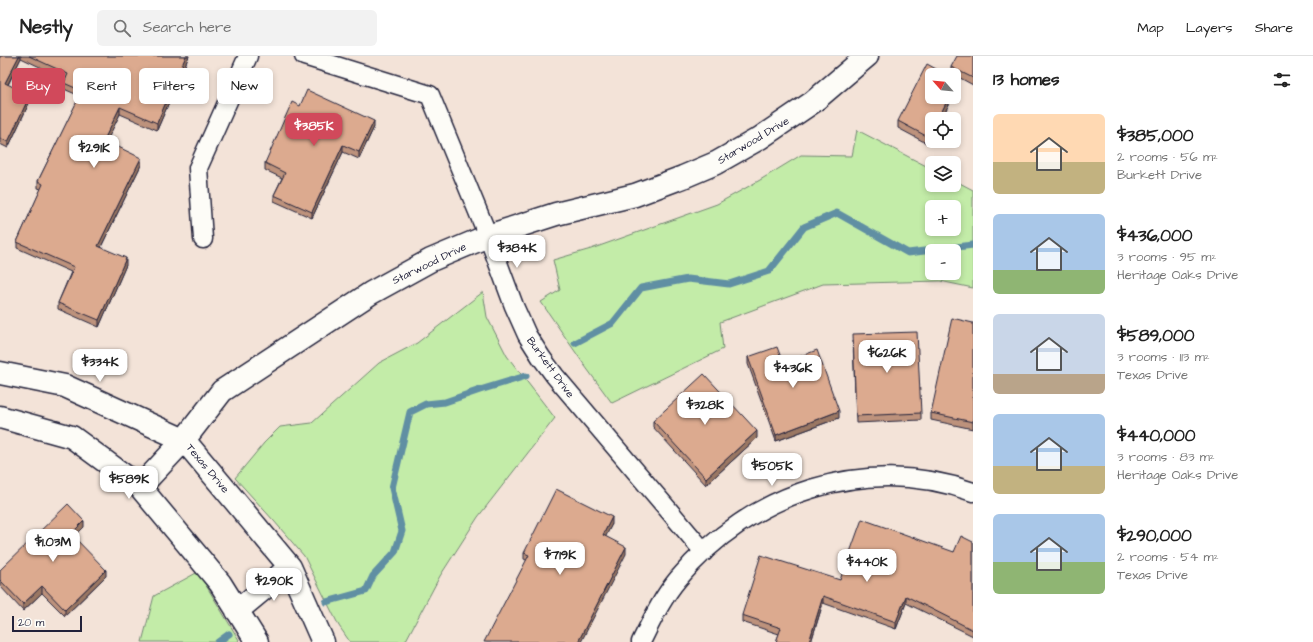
<!DOCTYPE html>
<meta charset="utf-8">
<style>
:root{--surface:#fff;--page:#f2f2f2;--text:#222;--muted:#767676;--line:#e0e0e0;--accent:#d1495b}
body{margin:0;font-family:"Architects Daughter",sans-serif;background:var(--page);color:var(--text);height:100vh;display:flex;flex-direction:column;font-size:15px;white-space:nowrap}
*{box-sizing:border-box;margin:0}
p{font-size:13px;color:var(--muted)}
.icon{flex:none;width:22px;height:22px;fill:none;stroke:currentColor;stroke-width:2;stroke-linecap:round;stroke-linejoin:round}
.map{position:relative;flex:1;overflow:hidden}
.panel{display:flex;flex-direction:column;background:var(--surface);width:340px}
.panel>*{flex:none}
.banner{position:absolute;left:12px;top:12px;width:380px;height:36px;display:flex;gap:8px}
.needle{width:26px;rotate:297deg}
.buttons{position:absolute;left:925px;top:12px;display:grid;gap:8px}
.buttons a{display:grid;place-items:center;width:36px;height:36px;border-radius:6px;background:var(--surface);box-shadow:0 2px 6px #0003;font-size:20px}
.scale{position:absolute;left:12px;bottom:10px;width:70px;box-sizing:border-box;padding-left:4px;border:2px solid #22223b;border-top:0;font-size:11px;line-height:14px;white-space:nowrap;color:#22223b;-webkit-text-stroke:3px #fdfcf7;paint-order:stroke}
.price{position:absolute;translate:-50% -34px;padding:0 9px;border-radius:8px;background:#fff;color:#222;font-size:13px;line-height:26px;filter:drop-shadow(0 1px 2px #0008)}
.price::after{content:'';position:absolute;left:50%;top:24px;width:12px;height:9px;margin-left:-6px;background:inherit;clip-path:polygon(0 0,100% 0,50% 100%)}
.price.selected{background:var(--accent);color:#fff}
ul{padding:0;list-style:none}
li{display:flex;align-items:center;gap:12px;height:100px;padding:0 20px}
li span{display:grid;place-items:center;flex:none;width:112px;height:80px;border-radius:6px;color:#555}
li>.icon{margin-inline-start:auto}
span .icon{width:48px;height:48px;fill:#fffc;stroke-width:1}
li b{font-size:17px}
h2{display:flex;justify-content:space-between;align-items:center;height:48px;padding:0 20px;font-size:17px}
.pill{padding:0 14px;border-radius:6px;background:var(--surface);box-shadow:0 2px 6px #0003;font-size:14px;line-height:36px}
.pill.selected{background:var(--accent);color:#fff}
header{display:flex;align-items:center;gap:24px;box-sizing:border-box;height:56px;padding:0 20px;background:var(--surface);border-bottom:1px solid var(--line)}
header strong{font-size:19px}
nav{display:flex;gap:22px;margin-inline-start:auto;font-size:14px}
.search{width:280px;height:36px;background:var(--page);display:flex;align-items:center;gap:10px;box-sizing:border-box;padding:0 14px;border-radius:6px;color:var(--muted);font-size:15px}
main{display:flex;flex:1;min-height:0}
.map>svg:first-child{display:block}
.green{fill:#c3eca8;stroke:#728772;fill-rule:evenodd}
.lines{fill:none;stroke-linecap:round;stroke-linejoin:round}
.stream{stroke:#608fa3;stroke-width:7}
.minor-casing{stroke:#22223b;stroke-width:21}
.tertiary-casing{stroke:#22223b;stroke-width:25}
.minor{stroke:#fdfcf7;stroke-width:18}
.tertiary{stroke:#fdfcf7;stroke-width:22}
.wall{fill:#bd927b;stroke:#22223b}
.shaded-wall{fill:#9a7764;stroke:#22223b}
.building{fill:#dcaa8f;stroke:#22223b}
.labels{text-anchor:middle;stroke-width:3;stroke-linejoin:round;paint-order:stroke}
.street-label{font-size:11px;fill:#22223b;stroke:#fdfcf7}
</style>
<header>
<strong>Nestly</strong>
<div class="search"><svg class="icon" aria-label="search" viewBox="0 0 24 24"><circle cx="10" cy="10" r="6"/><path d="M15 15l6 6"/></svg>Search here</div>
<nav><a>Map</a><a>Layers</a><a>Share</a></nav>
</header>
<main>
<div class="map">
<svg width="973" height="586" viewBox="0 0 973 586">
<rect width="100%" height="100%" fill="#f3e3d8"/>
<filter id="ink" filterUnits="userSpaceOnUse"><feTurbulence type="fractalNoise" baseFrequency=".025" numOctaves="2"/><feDisplacementMap in="SourceGraphic" scale="8" xChannelSelector="R" yChannelSelector="G"/><feConvolveMatrix kernelMatrix="1 2 1 2 8 2 1 2 1" color-interpolation-filters="sRGB"/></filter>
<g filter="url(#ink)">
<!-- green -->
<path class="green" d="M 857,74 L 932,113 L 932,129 L 954,129 L 954,124 L 973,134 L 973,232 L 940,225 L 823,228 L 720,266 L 723,293 L 612,347 L 585,310 L 541,246 L 560,234 L 553,204 L 591,193 L 717,148 L 760,124 L 801,99 L 852,100 ZM 932,151 L 954,151 L 954,173 L 932,173 ZM 932,195 L 954,195 L 954,217 L 932,217 Z
M 483,236 L 487,261 L 507,300 L 555,362 L 478,461 L 440,520 L 405,586 L 350,586 L 339,570 L 304,500 L 274,465 L 235,422 L 264,387 L 280,371 L 312,367 L 379,307 L 417,287 Z
M 198,516 L 239,584 L 237,586 L 142,586 L 154,540 Z"/>
<g class="lines">
<!-- stream -->
<path class="stream" d="M 575,287 L 613,267 L 641,232 L 688,223 L 729,228 L 769,215 L 804,171 L 837,157 L 908,197 L 973,189
M 326,546 L 366,535 L 373,520 L 395,496 L 402,475 L 392,432 L 410,356 L 426,348 L 445,346 L 480,334 L 526,320
M 218,586 L 229,578"/>
<defs>
<path id="minor" d="M 304,0 L 430,39 L 488,180 L 514,250 L 527,279 L 541,301 L 555,320 L 704,496
M 203,183 L 198,112 L 248,0
M 641,586 C 652,564 662,542 678,523 C 750,436 865,398 973,436"/>
<path id="tertiary" d="M 0,317 L 65,330 L 184,384 L 290,511 L 323,586
M 0,361 L 72,381 L 140,431 L 220,527 L 257,586
M 140,431 L 184,384 L 222,335 L 371,237 L 431,204 L 488,180 L 556,158 L 635,139 L 683,121 L 716,107 L 760,82 L 813,46 L 867,0
M 237,555 L 290,511"/>
</defs>
<!-- minor casing -->
<use href="#minor" class="minor-casing"/>
<!-- tertiary casing -->
<use href="#tertiary" class="tertiary-casing"/>
<!-- minor -->
<use href="#minor" class="minor"/>
<!-- tertiary -->
<use href="#tertiary" class="tertiary"/>
</g>
<!-- wall -->
<path class="wall" d="M 0,0 L 189,0 L 157,74 L 120,58 L 106,85 L 141,109 L 101,191 L 126,209 L 99,271 L 58,253 L 58,247 L 71,216 L 17,192 L 17,186 L 41,133 L 38,132 L 38,125 L 80,40 L 64,33 L 64,27 L 65,23 L 21,2 L 8,29 L 30,45 L 8,92 L 0,88 Z
M 973,0 L 973,29 L 951,17 L 951,11 Z
M 953,41 L 941,63 L 932,63 L 932,81 L 928,88 L 898,72 L 898,65 Z
M 300,50 L 374,71 L 359,103 L 343,96 L 312,162 L 274,145 L 274,139 L 282,122 L 265,114 L 265,107 Z
M 973,267 L 973,373 L 931,364 L 931,357 Z
M 853,285 L 921,357 L 921,364 L 856,367 Z
M 748,301 L 783,307 L 839,362 L 776,385 L 748,308 Z
M 653,365 L 757,382 L 706,429 L 653,371 Z
M 612,468 L 605,480 L 626,498 L 526,504 L 524,503 L 524,497 Z
M 84,471 L 74,481 L 106,520 L 65,560 L 42,537 L 23,555 L 0,530 L 0,514 Z
M 973,486 L 973,580 L 906,547 L 896,573 L 823,547 L 811,586 L 776,586 L 779,578 L 742,566 L 742,559 L 840,524 L 954,496 Z"/>
<!-- shaded-wall -->
<path class="shaded-wall" d="M 19,0 L 21,0 L 21,2 L 5,34 L 5,27 Z
M 186,0 L 189,0 L 157,74 L 157,67 Z
M 958,25 L 958,31 L 954,39 L 954,32 Z
M 30,39 L 30,45 L 8,92 L 8,86 Z
M 949,41 L 953,41 L 941,63 L 938,63 Z
M 120,51 L 120,58 L 104,91 L 104,84 Z
M 374,65 L 374,71 L 359,103 L 359,96 Z
M 932,74 L 932,81 L 928,88 L 928,81 Z
M 343,89 L 343,96 L 312,162 L 312,156 Z
M 141,102 L 141,109 L 98,197 L 98,190 Z
M 126,202 L 126,209 L 99,271 L 99,264 Z
M 839,355 L 839,362 L 776,385 L 776,379 Z
M 757,375 L 757,382 L 706,429 L 706,422 Z
M 612,461 L 612,468 L 603,486 L 603,479 Z
M 84,465 L 84,471 L 71,484 L 71,478 Z
M 626,491 L 626,498 L 581,586 L 578,586 Z
M 106,514 L 106,520 L 65,560 L 65,554 Z
M 42,530 L 42,537 L 23,555 L 23,548 Z
M 823,540 L 823,547 L 811,586 L 809,586 Z
M 906,540 L 906,547 L 896,573 L 896,566 Z"/>
<!-- building -->
<path class="building" d="M 0,0 L 19,0 L 5,27 L 30,39 L 8,86 L 0,82 Z
M 29,0 L 186,0 L 157,67 L 120,51 L 104,84 L 141,102 L 98,190 L 126,202 L 99,264 L 58,247 L 74,211 L 17,186 L 43,128 L 38,125 L 82,35 L 64,27 L 68,18 Z
M 957,0 L 973,0 L 973,22 L 951,11 Z
M 927,8 L 947,19 L 932,19 L 932,41 L 949,41 L 938,63 L 932,63 L 932,74 L 928,81 L 898,65 Z
M 954,22 L 958,25 L 954,32 Z
M 307,34 L 374,65 L 359,96 L 343,89 L 312,156 L 274,139 L 285,117 L 265,107 L 292,46 L 300,50 Z
M 952,262 L 973,267 L 973,366 L 931,357 Z
M 917,276 L 921,357 L 856,360 L 853,278 Z
M 777,291 L 783,307 L 817,294 L 839,355 L 776,379 L 748,301 Z
M 704,318 L 757,375 L 706,422 L 653,365 Z
M 556,433 L 612,461 L 603,479 L 626,491 L 578,586 L 484,586 L 529,499 L 524,497 Z
M 68,448 L 84,465 L 71,478 L 106,514 L 65,554 L 42,530 L 23,548 L 0,524 L 0,514 Z
M 862,463 L 954,496 L 961,480 L 973,486 L 973,574 L 906,540 L 896,566 L 823,540 L 809,586 L 776,586 L 781,572 L 742,559 L 761,499 L 840,524 Z"/>
</g>
<g class="labels">
<!-- street labels -->
<g class="street-label">
<text transform="translate(753 84) rotate(-31)" y="4">Starwood Drive</text>
<text transform="translate(429 207) rotate(-26)" y="4">Starwood Drive</text>
<text transform="translate(551 311) rotate(54)" y="4">Burkett Drive</text>
<text transform="translate(208 412) rotate(50)" y="4">Texas Drive</text>
</g>
</g>
</svg>
<div class="buttons">
<a><svg class="needle" viewBox="-14 -14 28 28"><path d="M0-13l5 13h-10z" fill="#e53935"/><path d="M0 13l5-13h-10z" fill="#767676"/></svg></a>
<a><svg class="icon" aria-label="locate" viewBox="0 0 24 24"><circle cx="12" cy="12" r="6"/><path d="M12 2v4M12 18v4M2 12h4M18 12h4"/></svg></a>
<a><svg class="icon" aria-label="layers" viewBox="0 0 24 24"><path d="M12 4l9 5-9 5-9-5zM3 14l9 5 9-5"/></svg></a>
<a>+</a>
<a>−</a>
</div>
<div class="scale">20 m</div>
<b class="price selected" style="left:314px;top:91px">$385K</b>
<b class="price" style="left:94px;top:113px">$291K</b>
<b class="price" style="left:517px;top:213px">$384K</b>
<b class="price" style="left:887px;top:318px">$626K</b>
<b class="price" style="left:100px;top:327px">$334K</b>
<b class="price" style="left:793px;top:333px">$436K</b>
<b class="price" style="left:705px;top:370px">$328K</b>
<b class="price" style="left:772px;top:431px">$505K</b>
<b class="price" style="left:129px;top:444px">$589K</b>
<b class="price" style="left:53px;top:507px">$1.03M</b>
<b class="price" style="left:560px;top:520px">$719K</b>
<b class="price" style="left:867px;top:527px">$440K</b>
<b class="price" style="left:274px;top:546px">$290K</b>
<div class="banner">
<a class="pill selected">Buy</a>
<a class="pill">Rent</a>
<a class="pill">Filters</a>
<a class="pill">New</a>
</div>
</div>
<section class="panel">
<h2>13 homes<svg class="icon" aria-label="filters" viewBox="0 0 24 24"><path d="M4 7h16M4 17h16"/><circle cx="9" cy="7" r="2"/><circle cx="15" cy="17" r="2"/></svg></h2>
<ul>
<li><span style="background:linear-gradient(#ffd9b3 60%,#c2b280 0)"><svg class="icon" aria-label="home" viewBox="0 0 24 24"><path d="M3 11l9-7 9 7M6 9v11h12V9"/></svg></span><div><b>$385,000</b><p>2 rooms · 56 m²</p><p>Burkett Drive</p></div></li>
<li><span style="background:linear-gradient(#a9c7e8 70%,#8fb573 0)"><svg class="icon" aria-label="home" viewBox="0 0 24 24"><path d="M3 11l9-7 9 7M6 9v11h12V9"/></svg></span><div><b>$436,000</b><p>3 rooms · 95 m²</p><p>Heritage Oaks Drive</p></div></li>
<li><span style="background:linear-gradient(#c9d6e8 75%,#b9a48a 0)"><svg class="icon" aria-label="home" viewBox="0 0 24 24"><path d="M3 11l9-7 9 7M6 9v11h12V9"/></svg></span><div><b>$589,000</b><p>3 rooms · 113 m²</p><p>Texas Drive</p></div></li>
<li><span style="background:linear-gradient(#a9c7e8 65%,#c2b280 0)"><svg class="icon" aria-label="home" viewBox="0 0 24 24"><path d="M3 11l9-7 9 7M6 9v11h12V9"/></svg></span><div><b>$440,000</b><p>3 rooms · 83 m²</p><p>Heritage Oaks Drive</p></div></li>
<li><span style="background:linear-gradient(#a9c7e8 60%,#8fb573 0)"><svg class="icon" aria-label="home" viewBox="0 0 24 24"><path d="M3 11l9-7 9 7M6 9v11h12V9"/></svg></span><div><b>$290,000</b><p>2 rooms · 54 m²</p><p>Texas Drive</p></div></li>
</ul>
</section>
</main>
